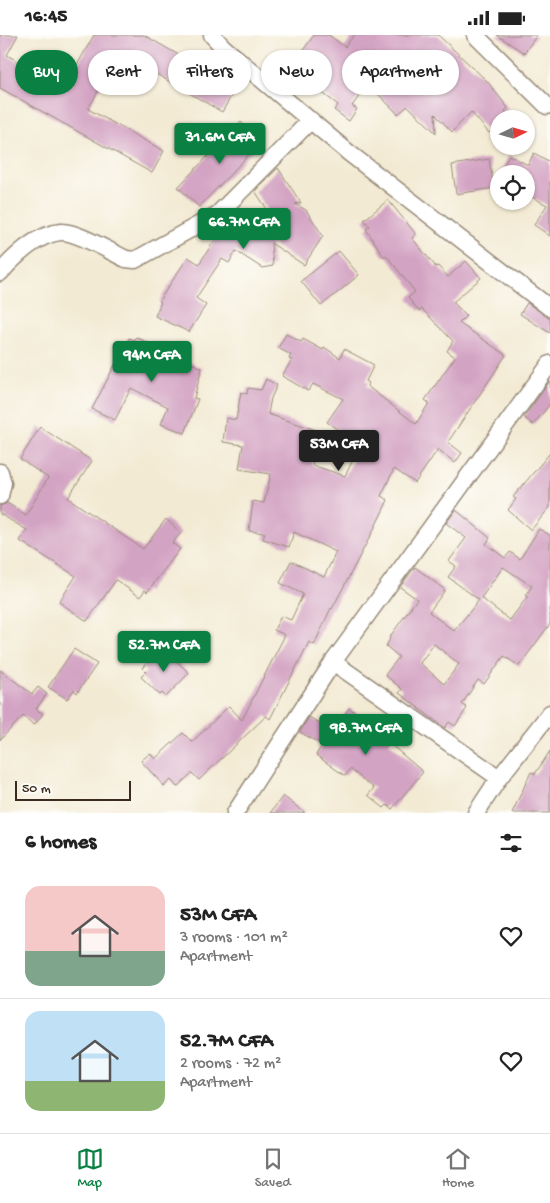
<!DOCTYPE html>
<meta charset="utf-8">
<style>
:root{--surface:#fff;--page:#f6f6f6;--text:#222;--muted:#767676;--line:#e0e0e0;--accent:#0b8043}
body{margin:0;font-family:"Gochi Hand",sans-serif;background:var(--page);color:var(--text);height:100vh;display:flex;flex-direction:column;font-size:19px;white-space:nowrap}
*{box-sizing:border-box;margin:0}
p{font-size:16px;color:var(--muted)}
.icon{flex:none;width:28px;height:28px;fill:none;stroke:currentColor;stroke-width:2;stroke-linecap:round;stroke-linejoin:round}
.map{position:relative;height:778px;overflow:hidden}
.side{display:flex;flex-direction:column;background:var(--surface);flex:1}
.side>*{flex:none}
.hud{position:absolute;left:15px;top:15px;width:520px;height:45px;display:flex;gap:10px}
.needle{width:32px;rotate:85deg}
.controls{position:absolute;left:490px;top:75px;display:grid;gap:10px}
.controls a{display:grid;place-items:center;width:45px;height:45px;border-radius:50%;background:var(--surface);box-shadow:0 1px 4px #0004;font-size:25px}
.scale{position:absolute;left:15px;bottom:12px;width:116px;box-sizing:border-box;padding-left:5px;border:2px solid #3b2a1e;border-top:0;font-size:14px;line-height:18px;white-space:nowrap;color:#3b2a1e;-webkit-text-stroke:4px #fdfcf7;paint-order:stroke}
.price{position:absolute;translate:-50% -42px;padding:0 11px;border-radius:5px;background:var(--accent);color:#fff;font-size:16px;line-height:32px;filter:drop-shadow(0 1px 2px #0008)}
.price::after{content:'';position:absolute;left:50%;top:30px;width:15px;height:11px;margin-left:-8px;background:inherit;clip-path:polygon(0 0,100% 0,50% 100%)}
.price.on{background:#222;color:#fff}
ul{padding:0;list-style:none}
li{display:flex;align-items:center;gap:15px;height:125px;padding:0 25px}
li+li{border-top:1px solid var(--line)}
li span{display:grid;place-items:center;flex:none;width:140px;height:100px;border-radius:15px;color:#555}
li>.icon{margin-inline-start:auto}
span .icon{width:60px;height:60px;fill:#fffc;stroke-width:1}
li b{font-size:21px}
h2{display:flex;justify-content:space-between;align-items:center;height:60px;padding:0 25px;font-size:21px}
.chip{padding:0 18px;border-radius:22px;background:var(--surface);box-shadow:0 1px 4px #0004;font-size:18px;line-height:45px}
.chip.on{background:var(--accent);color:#fff}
.status{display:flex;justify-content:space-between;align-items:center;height:35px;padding:0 25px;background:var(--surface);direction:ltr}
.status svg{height:14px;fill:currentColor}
.dock{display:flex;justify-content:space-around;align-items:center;height:70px;border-top:1px solid var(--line);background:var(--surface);font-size:14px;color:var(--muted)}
.dock a{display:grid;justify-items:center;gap:2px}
.dock .on{color:var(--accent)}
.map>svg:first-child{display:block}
.building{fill:#d3a3c3;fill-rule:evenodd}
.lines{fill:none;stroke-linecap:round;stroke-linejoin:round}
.street-casing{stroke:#978a78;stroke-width:19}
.street{stroke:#fff;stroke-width:16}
</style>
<div class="status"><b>16:45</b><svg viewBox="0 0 49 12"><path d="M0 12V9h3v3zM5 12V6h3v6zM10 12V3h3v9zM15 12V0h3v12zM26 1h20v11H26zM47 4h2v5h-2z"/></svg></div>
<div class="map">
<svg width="550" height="778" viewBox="0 0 550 778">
<rect width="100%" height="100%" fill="#fdfcf7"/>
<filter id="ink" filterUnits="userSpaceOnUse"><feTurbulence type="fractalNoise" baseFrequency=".02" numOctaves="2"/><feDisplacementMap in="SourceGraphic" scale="10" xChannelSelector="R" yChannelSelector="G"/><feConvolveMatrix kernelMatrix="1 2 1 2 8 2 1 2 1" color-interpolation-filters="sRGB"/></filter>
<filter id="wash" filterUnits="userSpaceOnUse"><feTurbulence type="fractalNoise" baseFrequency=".0096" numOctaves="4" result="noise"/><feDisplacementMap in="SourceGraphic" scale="20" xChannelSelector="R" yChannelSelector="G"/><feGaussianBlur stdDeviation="1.12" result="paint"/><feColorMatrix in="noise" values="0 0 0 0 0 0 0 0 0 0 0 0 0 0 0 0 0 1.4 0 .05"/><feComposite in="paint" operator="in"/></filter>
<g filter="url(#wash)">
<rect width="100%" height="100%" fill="#f3ead3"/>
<g id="blocks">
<!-- building -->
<path class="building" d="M 0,0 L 18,0 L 7,20 L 64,53 L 94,0 L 144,0 L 236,53 L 222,77 L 120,18 L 88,74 L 164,116 L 152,138 L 0,53 Z
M 314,0 L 329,0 L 345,12 L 354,0 L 438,0 L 487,46 L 508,73 L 505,76 L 509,81 L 505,84 L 499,84 L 499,90 L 489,98 L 471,77 L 452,97 L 435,79 L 436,98 L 408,71 L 398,79 L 368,49 L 352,71 L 357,74 L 349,86 L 334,75 L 338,70 L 320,56 L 326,47 L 296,25 Z
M 497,0 L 537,0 L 524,18 Z
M 241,87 L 261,107 L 199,172 L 178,152 Z
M 534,118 L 550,127 L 550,201 L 534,190 L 547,170 L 526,159 L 526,139 L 499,139 L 509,120 L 528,130 Z
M 489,124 L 494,153 L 456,159 L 452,130 Z
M 278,133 L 301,168 L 295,169 L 306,175 L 323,201 L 304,230 L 271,208 L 273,231 L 262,233 L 236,216 L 229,228 L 222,224 L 196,263 L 206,270 L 189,297 L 155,281 L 161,267 L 159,266 L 188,222 L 199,229 L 230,182 L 256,198 L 269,177 L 255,156 Z
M 388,165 L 416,199 L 412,203 L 436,232 L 438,231 L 448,242 L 466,226 L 481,243 L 453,267 L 466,281 L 459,288 L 506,320 L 448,407 L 462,418 L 455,428 L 438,414 L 415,448 L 394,434 L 381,461 L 388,465 L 375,492 L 332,574 L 331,573 L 314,610 L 309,607 L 270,684 L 266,681 L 199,745 L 192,738 L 177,752 L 171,745 L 164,751 L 141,726 L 150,718 L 155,724 L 183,698 L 192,707 L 229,671 L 242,685 L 285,600 L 274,595 L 281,581 L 291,585 L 303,559 L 280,548 L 291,526 L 324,542 L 336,517 L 294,497 L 289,512 L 263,504 L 265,498 L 249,496 L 253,466 L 264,468 L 271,439 L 239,434 L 243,410 L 223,407 L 226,383 L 236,385 L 241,357 L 247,359 L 248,353 L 261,355 L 266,344 L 277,350 L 271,363 L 268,379 L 322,397 L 312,430 L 345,441 L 360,411 L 327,387 L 343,364 L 313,349 L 308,356 L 282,341 L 292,325 L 289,324 L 291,320 L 278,313 L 286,299 L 301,307 L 303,304 L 323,315 L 324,312 L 340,323 L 344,314 L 374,330 L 366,346 L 369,348 L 367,351 L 416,389 L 429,368 L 425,365 L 455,322 L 447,316 L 453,306 L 422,274 L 419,276 L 408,263 L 415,257 L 386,220 L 384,222 L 366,194 L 370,191 L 364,185 Z
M 339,216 L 359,240 L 321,271 L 301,246 Z
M 527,268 L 550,283 L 550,298 L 520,279 Z
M 136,302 L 202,333 L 194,363 L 198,364 L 185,398 L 161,389 L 168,372 L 131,353 L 115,385 L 92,374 L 129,303 L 135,305 Z
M 550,346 L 550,369 L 533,390 L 524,382 Z
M 40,392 L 92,426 L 68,463 L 143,514 L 166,484 L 181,498 L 172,508 L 180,514 L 147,557 L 145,555 L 140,562 L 116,545 L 87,586 L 59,567 L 76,541 L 20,506 L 27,495 L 0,479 L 0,471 L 7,468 L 26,480 L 48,443 L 20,424 Z
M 550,418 L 550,472 L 531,495 L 508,475 L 516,464 L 513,462 Z
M 456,475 L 490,503 L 486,509 L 505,523 L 510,517 L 520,524 L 539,494 L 550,500 L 550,589 L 519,631 L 504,621 L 484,649 L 478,645 L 462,669 L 467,673 L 455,691 L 449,687 L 445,693 L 399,658 L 402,654 L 385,640 L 399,622 L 386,611 L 390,604 L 389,603 L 417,564 L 400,552 L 415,532 L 445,555 L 429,577 L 454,596 L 479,565 L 448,542 L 456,531 L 449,526 L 466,503 L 446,488 ZM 503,532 L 532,551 L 526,560 L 528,561 L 510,585 L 481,563 ZM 434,609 L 459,629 L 444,649 L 420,628 Z
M 74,614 L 97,629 L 77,658 L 74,655 L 67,664 L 48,652 Z
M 165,615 L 189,638 L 166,662 L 162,658 L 160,660 L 141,642 L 146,637 L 142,633 L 155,619 L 158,622 Z
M 0,635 L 32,659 L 38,652 L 47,659 L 36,674 L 43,679 L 34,690 L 23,681 L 0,705 Z
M 349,673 L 381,695 L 385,689 L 396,697 L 389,708 L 423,737 L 392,774 L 387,770 L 384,773 L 368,760 L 374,753 L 350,734 L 345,741 L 316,720 L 322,710 L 300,697 L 309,682 L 333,696 Z
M 550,716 L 550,778 L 512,778 L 531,737 L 535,739 Z
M 283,761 L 305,778 L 270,778 Z"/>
</g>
</g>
<g filter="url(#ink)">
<use href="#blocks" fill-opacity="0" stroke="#978a78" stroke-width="1"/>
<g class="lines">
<defs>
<path id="street" d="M 212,0 L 223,12 L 349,118 L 550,273
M 475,0 L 547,71
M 0,238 C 15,221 37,199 61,197 C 76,196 111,217 126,224 L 135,225 L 218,179 L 311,85
M 0,437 L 3,448 L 0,461
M 333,627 L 550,329
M 235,778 L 333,627 L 499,743
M 476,778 L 499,743 L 550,678"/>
</defs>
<!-- street casing -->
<use href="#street" class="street-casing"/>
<!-- street -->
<use href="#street" class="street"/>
</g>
</g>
</svg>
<div class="controls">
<a><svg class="needle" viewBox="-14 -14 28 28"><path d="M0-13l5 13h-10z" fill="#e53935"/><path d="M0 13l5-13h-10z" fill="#767676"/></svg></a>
<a><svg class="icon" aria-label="locate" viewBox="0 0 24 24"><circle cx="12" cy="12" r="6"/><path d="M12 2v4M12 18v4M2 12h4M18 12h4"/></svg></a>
</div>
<div class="scale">50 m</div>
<b class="price" style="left:220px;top:130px">31.6M CFA</b>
<b class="price" style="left:244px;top:215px">66.7M CFA</b>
<b class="price" style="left:152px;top:348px">94M CFA</b>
<b class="price on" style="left:339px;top:437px">53M CFA</b>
<b class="price" style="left:164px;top:638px">52.7M CFA</b>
<b class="price" style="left:366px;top:721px">98.7M CFA</b>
<div class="hud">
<a class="chip on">Buy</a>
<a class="chip">Rent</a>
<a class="chip">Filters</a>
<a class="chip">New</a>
<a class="chip">Apartment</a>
</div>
</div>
<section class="side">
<h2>6 homes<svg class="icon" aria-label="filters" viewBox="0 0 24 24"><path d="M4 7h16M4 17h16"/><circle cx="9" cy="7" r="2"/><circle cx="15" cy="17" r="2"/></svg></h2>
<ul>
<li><span style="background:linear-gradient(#f6c9c9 65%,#7fa58c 0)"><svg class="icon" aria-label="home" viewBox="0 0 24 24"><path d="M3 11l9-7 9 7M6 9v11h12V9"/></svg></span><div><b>53M CFA</b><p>3 rooms · 101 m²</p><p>Apartment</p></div><svg class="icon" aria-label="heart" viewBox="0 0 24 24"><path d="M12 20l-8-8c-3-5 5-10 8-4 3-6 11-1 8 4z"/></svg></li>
<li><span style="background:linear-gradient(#bfe0f5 70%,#8fb573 0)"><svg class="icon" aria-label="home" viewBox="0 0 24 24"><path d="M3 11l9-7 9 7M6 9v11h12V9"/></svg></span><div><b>52.7M CFA</b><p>2 rooms · 72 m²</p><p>Apartment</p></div><svg class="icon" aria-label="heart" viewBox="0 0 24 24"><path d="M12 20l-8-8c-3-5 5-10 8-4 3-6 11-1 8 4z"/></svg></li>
</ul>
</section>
<nav class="dock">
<a class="on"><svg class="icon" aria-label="map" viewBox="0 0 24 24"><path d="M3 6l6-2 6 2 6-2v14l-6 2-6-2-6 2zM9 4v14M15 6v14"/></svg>Map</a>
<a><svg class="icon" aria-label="saved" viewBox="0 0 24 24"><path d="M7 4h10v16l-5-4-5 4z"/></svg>Saved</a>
<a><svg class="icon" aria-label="home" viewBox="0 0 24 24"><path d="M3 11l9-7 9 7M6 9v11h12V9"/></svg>Home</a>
</nav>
